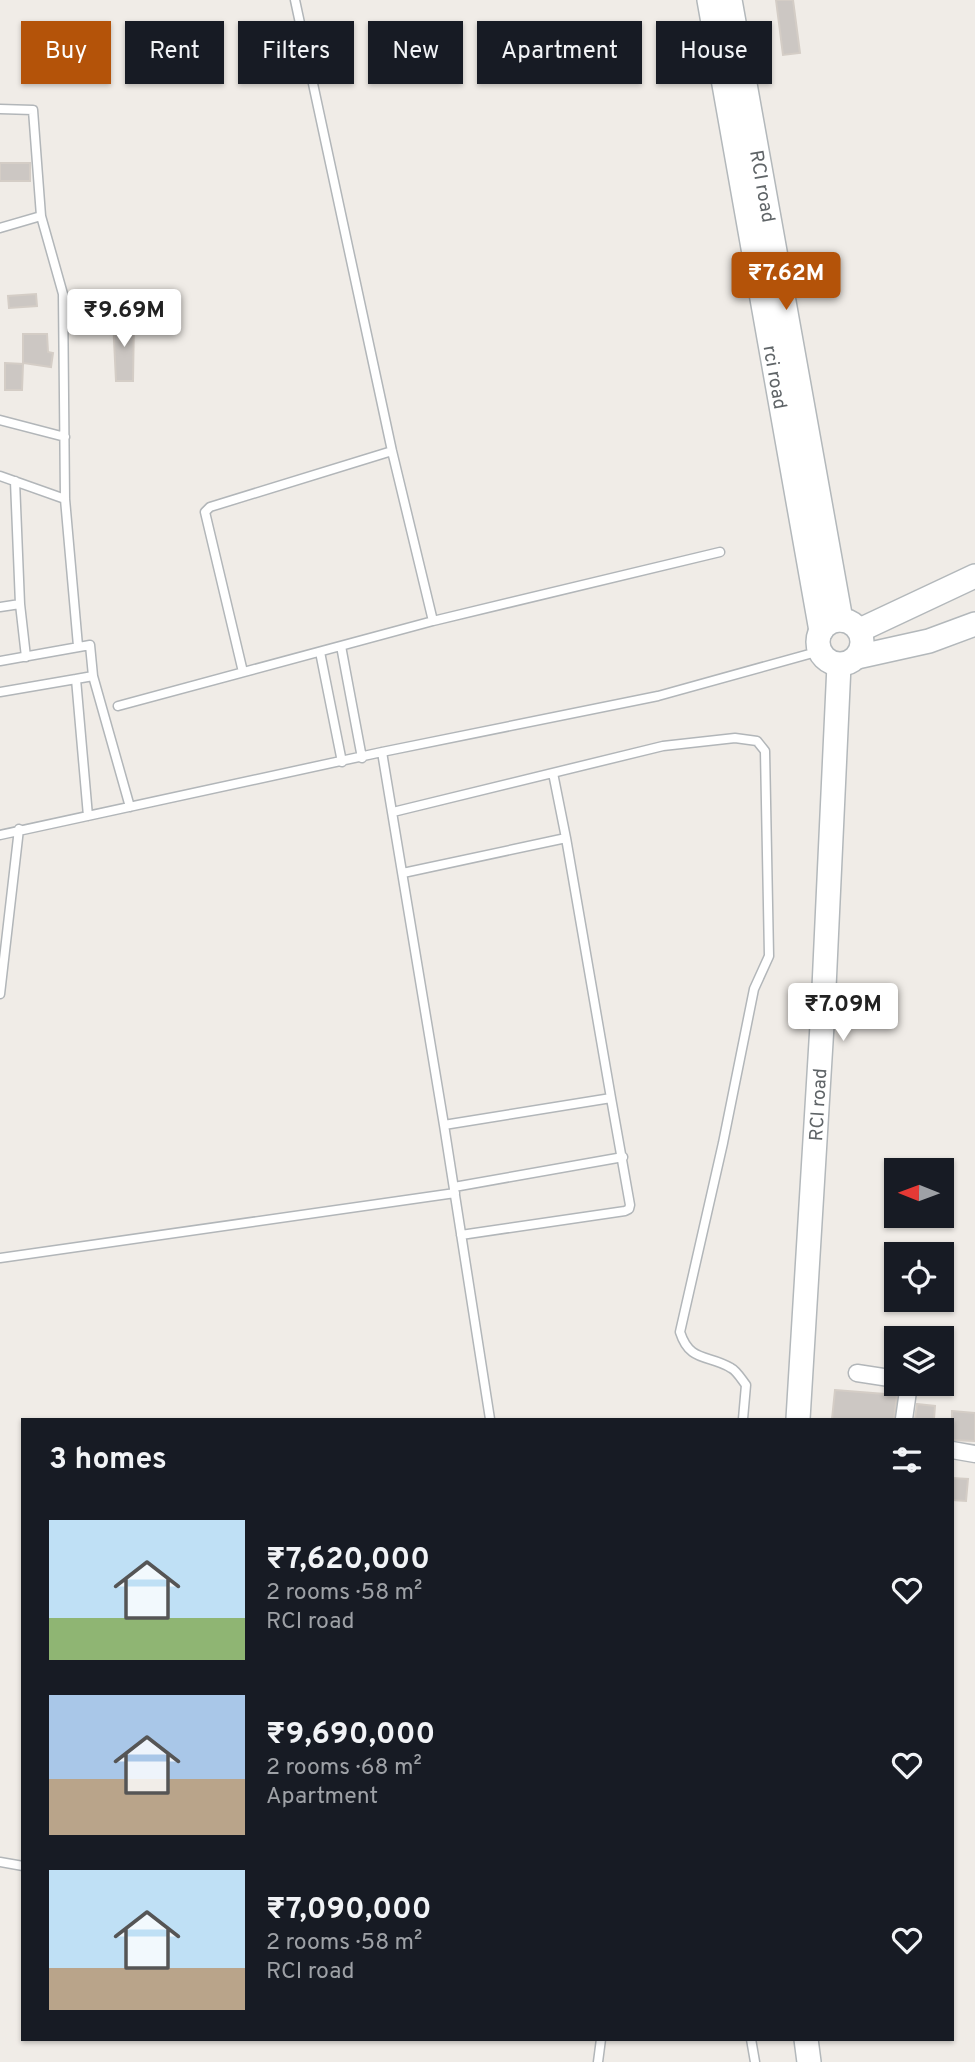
<!DOCTYPE html>
<meta charset="utf-8">
<style>
:root{--surface:#171b24;--page:#20242c;--text:#f1f3f6;--muted:#9ea1a6;--accent:#b45309}
body{margin:0;font-family:Overpass,sans-serif;background:var(--page);color:var(--text);height:100vh;display:flex;flex-direction:column;font-size:26px;white-space:nowrap}
*{box-sizing:border-box;margin:0}
p{font-size:23px;color:var(--muted)}
.icon{flex:none;width:38px;height:38px;fill:none;stroke:currentColor;stroke-width:2;stroke-linecap:round;stroke-linejoin:round}
.map{position:relative;flex:1;overflow:hidden}
.side{position:absolute;left:21px;top:1418px;width:933px;height:623px;display:flex;flex-direction:column;background:var(--surface);border-radius:0px;box-shadow:0 2px 5px #0004}
.side>*{flex:none}
.guide{position:absolute;left:21px;top:21px;width:934px;height:63px;display:flex;gap:14px}
.needle{width:46px;rotate:271deg}
.controls{position:absolute;left:884px;top:1158px;display:grid;gap:14px}
.controls a{display:grid;place-items:center;width:70px;height:70px;border-radius:0px;background:var(--surface);box-shadow:0 2px 5px #0004;font-size:35px}
.price{position:absolute;translate:-50% -60px;padding:0 16px;border-radius:7px;background:#fff;color:#222;font-size:23px;line-height:46px;filter:drop-shadow(0 2px 4px #0008)}
.price::after{content:'';position:absolute;left:50%;top:42px;width:21px;height:16px;margin-left:-10px;background:inherit;clip-path:polygon(0 0,100% 0,50% 100%)}
.price.current{background:var(--accent);color:#fff}
ul{padding:0;list-style:none}
li{display:flex;align-items:center;gap:21px;height:175px;padding:0 28px}
li span{display:grid;place-items:center;flex:none;width:196px;height:140px;border-radius:0px;color:#555}
li>.icon{margin-inline-start:auto}
span .icon{width:84px;height:84px;fill:#fffc;stroke-width:1}
li b{font-size:30px}
h2{display:flex;justify-content:space-between;align-items:center;height:84px;padding:0 28px;font-size:30px}
.tag{padding:0 24px;border-radius:0px;background:var(--surface);box-shadow:0 2px 5px #0004;font-size:24px;line-height:63px}
.tag.current{background:var(--accent);color:#fff}
.map>svg:first-child{display:block}
.building{fill:#ccc7c3;stroke:#d4cdc6;stroke-width:2}
.lines{fill:none;stroke-linecap:round;stroke-linejoin:round}
.lane-casing{stroke:#b2b6b9;stroke-width:11}
.street-casing{stroke:#b2b6b9;stroke-width:19}
.secondary-casing{stroke:#b3b8bb;stroke-width:26}
.lane{stroke:#fff;stroke-width:8}
.street{stroke:#fff;stroke-width:16}
.secondary{stroke:#fff;stroke-width:23}
.labels{text-anchor:middle;stroke-width:5;stroke-linejoin:round;paint-order:stroke}
.street-label{font-size:19px;fill:#5f6467;stroke:#fff}
</style>
<div class="map">
<svg width="975" height="2062" viewBox="0 0 975 2062">
<rect width="100%" height="100%" fill="#f0ece7"/>
<!-- building -->
<path class="building" d="M 776,0 L 793,0 L 800,53 L 783,55 Z
M 0,163 L 30,163 L 30,181 L 0,181 Z
M 36,294 L 37,306 L 9,308 L 8,296 Z
M 113,319 L 134,319 L 133,381 L 116,381 Z
M 23,334 L 47,334 L 48,352 L 53,353 L 51,367 L 23,363 Z
M 5,363 L 23,364 L 22,390 L 5,390 Z
M 835,1390 L 897,1395 L 894,1419 L 832,1419 Z
M 917,1404 L 935,1406 L 934,1419 L 915,1419 Z
M 952,1411 L 975,1413 L 975,1441 L 952,1440 Z
M 952,1478 L 968,1479 L 966,1501 L 952,1500 Z"/>
<g class="lines">
<defs>
<path id="lane" d="M 0,109 L 33,110 L 41,216
M 0,228 L 41,216 L 63,294 L 65,499 L 78,646
M 0,420 L 65,437
M 0,476 L 65,499
M 15,481 L 20,604 L 26,657
M 0,607 L 20,604
M 433,621 L 720,552
M 341,646 L 362,758
M 320,652 L 342,762
M 0,661 L 90,645 L 93,676 L 76,679
M 243,672 L 205,512 L 210,507 L 392,451
M 93,676 L 130,807
M 0,692 L 76,679 L 88,816
M 118,706 L 433,621 L 392,451 L 295,0
M 382,752 L 444,1125 L 490,1419
M 553,773 L 566,838
M 393,812 L 663,746 L 735,738 L 757,741 L 765,751 L 769,956 L 754,989 L 723,1143 L 680,1332 C 690,1363 708,1354 731,1368 C 737,1371 742,1380 746,1385 L 743,1419
M 0,835 L 382,752 L 658,696 L 820,651
M 403,873 L 566,838 L 611,1098 L 444,1125
M 0,994 L 19,829
M 454,1187 L 623,1157
M 461,1235 L 625,1211 L 629,1209 L 630,1205 L 611,1098
M 0,1258 L 455,1193
M 0,1862 L 23,1866
M 751,2039 L 755,2062
M 598,2062 L 601,2039"/>
<path id="street" d="M 857,1373 L 896,1379
M 904,1419 L 909,1384
M 952,1450 L 975,1454"/>
<g id="secondary">
<path id="s1" d="M 709,0 L 821,631"/>
<path id="s2" d="M 730,0 L 841,620"/>
<circle cx="840" cy="642" r="22"/>
<path d="M 860,630 L 975,576"/>
<path d="M 857,657 L 929,641 L 975,624"/>
<path id="s3" d="M 798,1419 L 823,1009 L 839,665"/>
<path d="M 806,2039 L 809,2062"/>
</g>
</defs>
<!-- lane casing -->
<use href="#lane" class="lane-casing"/>
<!-- street casing -->
<use href="#street" class="street-casing"/>
<!-- secondary casing -->
<use href="#secondary" class="secondary-casing"/>
<!-- lane -->
<use href="#lane" class="lane"/>
<!-- street -->
<use href="#street" class="street"/>
<!-- secondary -->
<use href="#secondary" class="secondary"/>
</g>
<g class="labels">
<!-- street labels -->
<g class="street-label">
<text dy="7" stroke="none"><textPath href="#s2" startOffset="189">RCI road</textPath></text>
<text dy="7" stroke="none"><textPath href="#s1" startOffset="383">rci road</textPath></text>
<text dy="7" stroke="none"><textPath href="#s3" startOffset="315">RCI road</textPath></text>
</g>
</g>
</svg>
<div class="controls">
<a><svg class="needle" viewBox="-14 -14 28 28"><path d="M0-13l5 13h-10z" fill="#e53935"/><path d="M0 13l5-13h-10z" fill="#9ea1a6"/></svg></a>
<a><svg class="icon" aria-label="locate" viewBox="0 0 24 24"><circle cx="12" cy="12" r="6"/><path d="M12 2v4M12 18v4M2 12h4M18 12h4"/></svg></a>
<a><svg class="icon" aria-label="layers" viewBox="0 0 24 24"><path d="M12 4l9 5-9 5-9-5zM3 14l9 5 9-5"/></svg></a>
</div>
<b class="price current" style="left:786px;top:312px">₹7.62M</b>
<b class="price" style="left:124px;top:349px">₹9.69M</b>
<b class="price" style="left:843px;top:1043px">₹7.09M</b>
<div class="guide">
<a class="tag current">Buy</a>
<a class="tag">Rent</a>
<a class="tag">Filters</a>
<a class="tag">New</a>
<a class="tag">Apartment</a>
<a class="tag">House</a>
</div>
<section class="side">
<h2>3 homes<svg class="icon" aria-label="filters" viewBox="0 0 24 24"><path d="M4 7h16M4 17h16"/><circle cx="9" cy="7" r="2"/><circle cx="15" cy="17" r="2"/></svg></h2>
<ul>
<li><span style="background:linear-gradient(#bfe0f5 70%,#8fb573 0)"><svg class="icon" aria-label="home" viewBox="0 0 24 24"><path d="M3 11l9-7 9 7M6 9v11h12V9"/></svg></span><div><b>₹7,620,000</b><p>2 rooms · 58 m²</p><p>RCI road</p></div><svg class="icon" aria-label="heart" viewBox="0 0 24 24"><path d="M12 20l-8-8c-3-5 5-10 8-4 3-6 11-1 8 4z"/></svg></li>
<li><span style="background:linear-gradient(#a9c7e8 60%,#b9a48a 0)"><svg class="icon" aria-label="home" viewBox="0 0 24 24"><path d="M3 11l9-7 9 7M6 9v11h12V9"/></svg></span><div><b>₹9,690,000</b><p>2 rooms · 68 m²</p><p>Apartment</p></div><svg class="icon" aria-label="heart" viewBox="0 0 24 24"><path d="M12 20l-8-8c-3-5 5-10 8-4 3-6 11-1 8 4z"/></svg></li>
<li><span style="background:linear-gradient(#bfe0f5 70%,#b9a48a 0)"><svg class="icon" aria-label="home" viewBox="0 0 24 24"><path d="M3 11l9-7 9 7M6 9v11h12V9"/></svg></span><div><b>₹7,090,000</b><p>2 rooms · 58 m²</p><p>RCI road</p></div><svg class="icon" aria-label="heart" viewBox="0 0 24 24"><path d="M12 20l-8-8c-3-5 5-10 8-4 3-6 11-1 8 4z"/></svg></li>
</ul>
</section>
</div>
